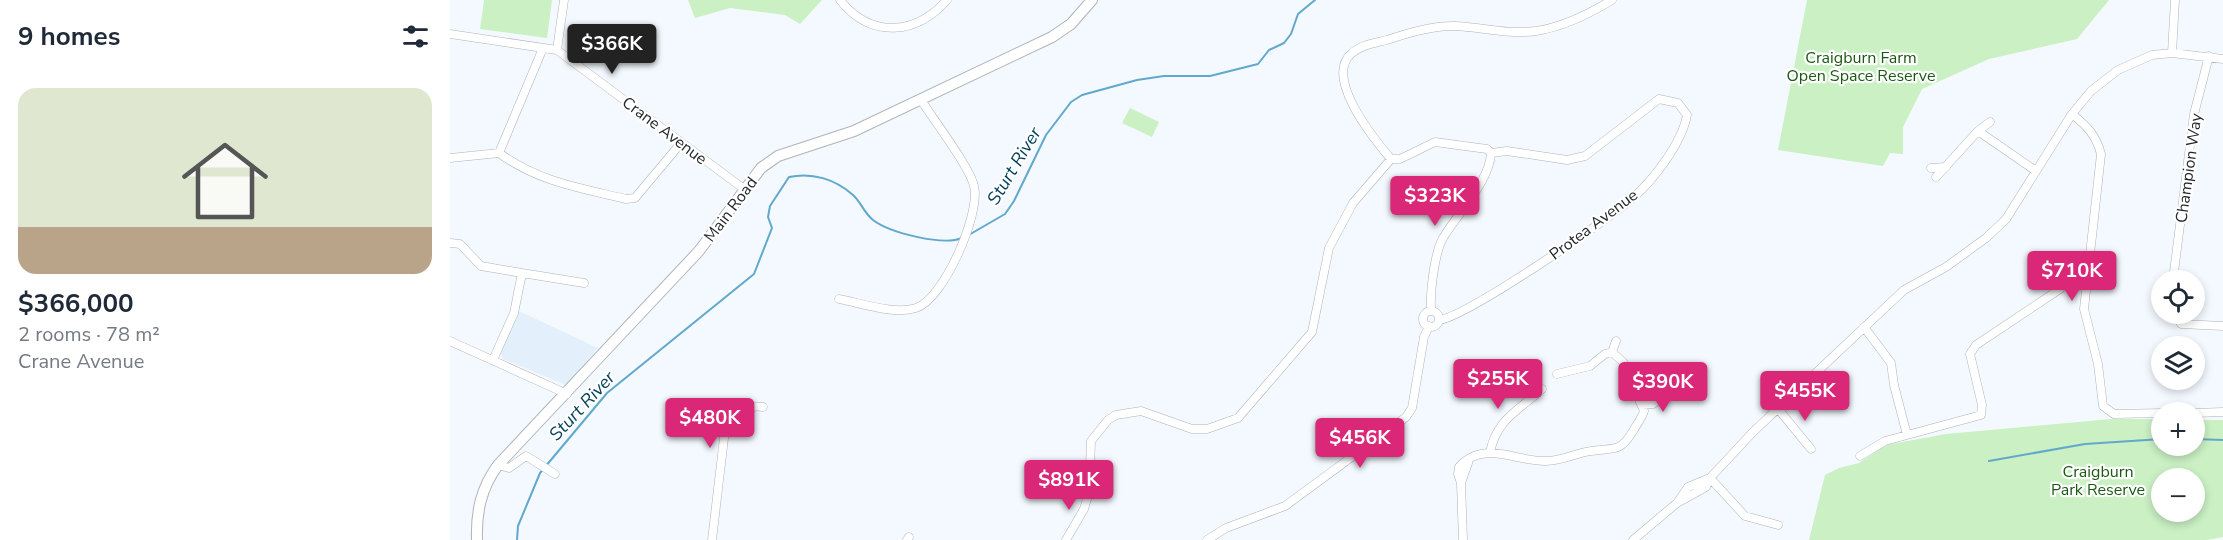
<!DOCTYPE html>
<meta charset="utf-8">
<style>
:root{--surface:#fff;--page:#f2f2f3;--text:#1f2937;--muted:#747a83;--line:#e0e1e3;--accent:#db2777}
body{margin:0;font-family:"Nunito Sans",sans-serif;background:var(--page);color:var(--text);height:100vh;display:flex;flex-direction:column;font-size:22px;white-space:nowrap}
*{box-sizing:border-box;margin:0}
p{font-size:20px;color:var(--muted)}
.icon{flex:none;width:33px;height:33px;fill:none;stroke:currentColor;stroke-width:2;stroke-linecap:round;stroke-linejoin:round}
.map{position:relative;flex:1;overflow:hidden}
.sheet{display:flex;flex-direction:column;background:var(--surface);width:450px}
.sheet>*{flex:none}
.tools{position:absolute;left:1701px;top:270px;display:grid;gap:12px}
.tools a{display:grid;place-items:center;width:54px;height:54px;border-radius:50%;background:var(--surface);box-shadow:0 3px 9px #0003;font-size:30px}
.price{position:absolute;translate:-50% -51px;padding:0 14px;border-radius:6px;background:var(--accent);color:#fff;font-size:20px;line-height:39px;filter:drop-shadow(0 2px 3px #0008)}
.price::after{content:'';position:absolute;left:50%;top:36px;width:18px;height:14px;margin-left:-9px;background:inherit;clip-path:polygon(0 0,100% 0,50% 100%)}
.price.current{background:#222;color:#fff}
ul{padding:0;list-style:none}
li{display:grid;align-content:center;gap:12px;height:318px;padding:0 18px}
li+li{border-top:2px solid var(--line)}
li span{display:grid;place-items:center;height:186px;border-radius:18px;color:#555}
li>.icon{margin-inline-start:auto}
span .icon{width:108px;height:108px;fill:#fffc;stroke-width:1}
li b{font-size:26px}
h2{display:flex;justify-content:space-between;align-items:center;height:72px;padding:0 18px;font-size:26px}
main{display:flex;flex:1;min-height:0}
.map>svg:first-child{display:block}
.built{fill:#e3f0fc}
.green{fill:#caf0c4;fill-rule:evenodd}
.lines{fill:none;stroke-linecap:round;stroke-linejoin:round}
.stream{stroke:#62a8cc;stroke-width:2}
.minor-casing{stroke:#adb4ba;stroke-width:9}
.secondary-casing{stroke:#adb4ba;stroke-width:12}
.minor{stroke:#fff;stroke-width:8}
.secondary{stroke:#fff;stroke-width:10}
.labels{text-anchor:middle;stroke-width:4.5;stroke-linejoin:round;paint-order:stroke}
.park-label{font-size:16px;fill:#1c5813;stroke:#fff}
.street-label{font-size:16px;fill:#242729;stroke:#fff}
.water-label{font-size:18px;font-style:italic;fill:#003e58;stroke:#fff}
</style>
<main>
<section class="sheet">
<h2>9 homes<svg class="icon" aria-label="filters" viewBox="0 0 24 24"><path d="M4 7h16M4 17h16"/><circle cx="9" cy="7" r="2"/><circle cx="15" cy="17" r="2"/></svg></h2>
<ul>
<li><span style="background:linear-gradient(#dfe7d0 75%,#b9a48a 0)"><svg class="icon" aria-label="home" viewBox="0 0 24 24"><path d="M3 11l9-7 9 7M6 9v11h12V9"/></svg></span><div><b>$366,000</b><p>2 rooms · 78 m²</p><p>Crane Avenue</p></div></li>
</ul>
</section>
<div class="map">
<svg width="1773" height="540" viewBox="0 0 1773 540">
<rect width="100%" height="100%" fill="#f3f9fe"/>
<!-- built -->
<path class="built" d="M 69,311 L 148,348 L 116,385 L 53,359 L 50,351 Z"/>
<!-- green -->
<path class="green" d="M 34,0 L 102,0 L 97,38 L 30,29 Z
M 238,0 L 372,0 L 350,24 L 335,15 L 280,8 L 245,18 Z
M 1357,0 L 1659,0 L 1627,39 L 1539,59 L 1472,89 L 1453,127 L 1453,154 L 1440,153 L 1433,166 L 1328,150 Z
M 680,108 L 709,122 L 702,137 L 672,123 Z
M 1661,419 L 1711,419 L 1712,446 L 1744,446 L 1745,420 L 1773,420 L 1773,537 L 1756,540 L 1359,540 L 1375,475 L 1389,468 L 1409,463 L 1436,445 L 1496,434 ZM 1744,478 L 1744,512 L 1712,512 L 1712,478 Z"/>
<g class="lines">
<!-- stream -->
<path class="stream" d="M 517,236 L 555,214 L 564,201 L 596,135 L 621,102 L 632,95 L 687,80 L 714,76 L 760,76 L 808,64 L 819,50 L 834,43 L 841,34 L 848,14 L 865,0
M 1744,439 L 1773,440
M 1539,461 L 1635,444 L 1712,439
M 67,540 L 68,526 L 90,473 L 157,393 L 304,274 L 322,228 L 318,217 L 320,206 L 339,177 C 362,172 385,179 403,195 C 411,202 414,213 423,220 C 440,233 493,246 512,238"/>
<defs>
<path id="minor" d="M 390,0 C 421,39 466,35 497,0
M 0,34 L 107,50 L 294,189
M 93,48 L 49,153 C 89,182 130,188 176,199 L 185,198 L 231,143
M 107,50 L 114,0
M 1722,53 L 1725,0
M 1622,114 C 1637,126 1646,135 1651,154 L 1634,309 L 1648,364 L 1653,406 L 1664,414 L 1712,413
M 1528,131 L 1540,122
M 0,158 L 49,153
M 941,159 L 950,159 L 985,142 L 1037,149 L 1041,153 L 1057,151 L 1117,160 L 1135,156 L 1209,99 L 1228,103 L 1237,115 C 1232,143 1204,179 1183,198 C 1158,220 1016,317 989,320
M 941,159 C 924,139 873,77 902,53 C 911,45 925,43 937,40 C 958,33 981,26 1004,26 C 1032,27 1057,35 1086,31 C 1113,27 1139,14 1162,0
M 1481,168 L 1496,167
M 1486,177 L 1528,131 L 1586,171
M 0,243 L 10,244 L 31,266 L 72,273
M 1723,280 L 1744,114 L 1759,56
M 389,299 C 411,303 444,315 466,308 C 494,299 531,213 524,186 C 519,166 483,119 471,100
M 981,311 C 980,293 984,254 993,238 C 1007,214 1040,181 1041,153
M973 319a8 8 0 1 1 16 0a8 8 0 1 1-16 0Z
M 1726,314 L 1731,324 L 1773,326
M 1414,327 L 1441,363 L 1444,385 L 1457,435
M 0,341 L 117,394
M 1162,352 L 1166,341
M 43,360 L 64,313 L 72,273 L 134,283
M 1193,405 L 1203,404 L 1219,390
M 1329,410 L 1361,449
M 1744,413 L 1773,412
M 1040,452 C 1047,419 1068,411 1092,389
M 1410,456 L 1435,441 L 1531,415 L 1532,405 L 1520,354 L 1526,345 L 1610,289
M 48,465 L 59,468 L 76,456 L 105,474
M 1260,478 L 1295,516 L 1328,525
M 1011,483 L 1008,474 L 1009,467 C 1033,439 1067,462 1096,461 C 1113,461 1125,453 1141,451 C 1164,447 1169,454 1183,431 C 1187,424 1192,418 1194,411 L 1173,362 L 1162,352 L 1155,354 L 1140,366 L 1107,374
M 1227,503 L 1238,487 L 1260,478
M 262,540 L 274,438 C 281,418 291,404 313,407
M 457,540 L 459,537
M 616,540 L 634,509 L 639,492 L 641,441 L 658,420 L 666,415 L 691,411 L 742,429 L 757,429 L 788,418 L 862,332 L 879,248 L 903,203 L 941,159
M 757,540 L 776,528 L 835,506 L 956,417 L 962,408 L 974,337 L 979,326
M 1013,540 L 1011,483 L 1019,460
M 1183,540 L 1227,503 L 1256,487 L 1260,478 L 1303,432 L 1454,290 L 1496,267 L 1536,238 L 1556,219 L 1622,114 L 1641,91 L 1668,70 L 1702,55 L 1722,53 L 1773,59"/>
<path id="secondary" d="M 27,540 C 26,512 31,488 48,465 L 249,251 L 311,168 L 328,156 L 404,131 L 602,37 L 621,24 L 642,0"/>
</defs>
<!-- minor casing -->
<use href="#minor" class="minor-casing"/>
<!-- secondary casing -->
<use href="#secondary" class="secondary-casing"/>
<!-- minor -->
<use href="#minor" class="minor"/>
<!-- secondary -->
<use href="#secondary" class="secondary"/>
</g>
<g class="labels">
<!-- park labels -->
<g class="park-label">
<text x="1411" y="63">Craigburn Farm<tspan x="1411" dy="18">Open Space Reserve</tspan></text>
<text x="1648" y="477">Craigburn<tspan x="1648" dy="18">Park Reserve</tspan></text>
</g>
<!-- street labels -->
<g class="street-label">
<text transform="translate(215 130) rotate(37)" y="6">Crane Avenue</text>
<text transform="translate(1738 168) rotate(-82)" y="6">Champion Way</text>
<text transform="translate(280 209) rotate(-53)" y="6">Main Road</text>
<text transform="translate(1143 224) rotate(-37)" y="6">Protea Avenue</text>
</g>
<!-- water labels -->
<g class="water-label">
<text transform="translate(564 166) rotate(-59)" y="6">Sturt River</text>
<text transform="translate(132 406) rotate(-47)" y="6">Sturt River</text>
</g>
</g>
</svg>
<div class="tools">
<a><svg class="icon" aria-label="locate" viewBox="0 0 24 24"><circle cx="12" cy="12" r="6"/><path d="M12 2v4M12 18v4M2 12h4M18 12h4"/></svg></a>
<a><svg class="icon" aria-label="layers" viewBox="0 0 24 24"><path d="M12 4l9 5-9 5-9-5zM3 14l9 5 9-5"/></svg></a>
<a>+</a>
<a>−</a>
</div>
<b class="price current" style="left:162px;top:75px">$366K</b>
<b class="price" style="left:985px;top:227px">$323K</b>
<b class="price" style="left:1622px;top:302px">$710K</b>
<b class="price" style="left:1048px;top:410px">$255K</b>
<b class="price" style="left:1213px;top:413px">$390K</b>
<b class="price" style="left:1355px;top:422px">$455K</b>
<b class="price" style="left:260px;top:449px">$480K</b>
<b class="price" style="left:910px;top:469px">$456K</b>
<b class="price" style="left:619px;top:511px">$891K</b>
</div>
</main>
